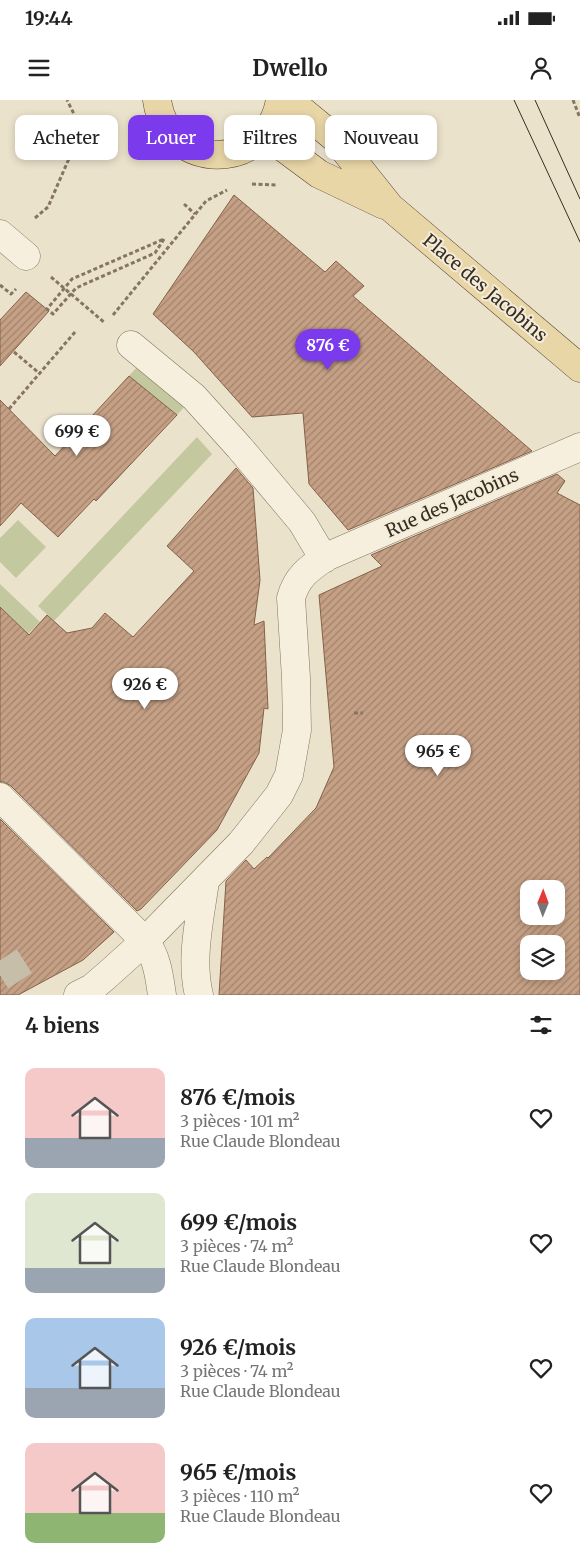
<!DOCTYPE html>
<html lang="fr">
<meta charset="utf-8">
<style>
:root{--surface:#fff;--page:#f6f6f6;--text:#222;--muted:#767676;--accent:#7c3aed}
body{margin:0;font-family:Merriweather,serif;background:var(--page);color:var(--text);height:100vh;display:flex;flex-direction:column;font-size:19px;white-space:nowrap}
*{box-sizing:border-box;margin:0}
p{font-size:16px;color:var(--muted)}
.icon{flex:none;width:28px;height:28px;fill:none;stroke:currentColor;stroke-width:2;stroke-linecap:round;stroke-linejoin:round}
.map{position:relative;height:895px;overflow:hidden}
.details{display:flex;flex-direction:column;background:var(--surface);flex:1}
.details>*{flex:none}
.guide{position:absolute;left:15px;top:15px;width:550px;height:45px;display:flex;gap:10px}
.needle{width:32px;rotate:1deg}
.tools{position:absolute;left:520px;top:780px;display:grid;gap:10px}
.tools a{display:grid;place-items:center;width:45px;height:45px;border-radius:10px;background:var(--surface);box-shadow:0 2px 8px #0003;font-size:25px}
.price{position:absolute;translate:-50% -42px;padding:0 11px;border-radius:18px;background:#fff;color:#222;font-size:16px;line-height:32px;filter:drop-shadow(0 1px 2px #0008)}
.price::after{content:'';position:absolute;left:50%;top:30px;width:15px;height:11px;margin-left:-8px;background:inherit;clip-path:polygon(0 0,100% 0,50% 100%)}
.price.active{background:var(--accent);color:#fff}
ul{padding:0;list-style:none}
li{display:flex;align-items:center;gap:15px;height:125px;padding:0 25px}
li span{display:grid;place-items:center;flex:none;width:140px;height:100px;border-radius:10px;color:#555}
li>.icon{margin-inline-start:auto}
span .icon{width:60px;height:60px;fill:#fffc;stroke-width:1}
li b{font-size:21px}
h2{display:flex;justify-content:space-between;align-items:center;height:60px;padding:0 25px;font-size:21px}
.tag{padding:0 18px;border-radius:10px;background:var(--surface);box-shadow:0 2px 8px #0003;font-size:18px;line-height:45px}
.tag.active{background:var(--accent);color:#fff}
.status{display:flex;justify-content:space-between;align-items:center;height:35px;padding:0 25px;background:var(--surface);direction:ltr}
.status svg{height:14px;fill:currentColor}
header{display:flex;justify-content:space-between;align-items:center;height:65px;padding:0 25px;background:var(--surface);font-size:22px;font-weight:700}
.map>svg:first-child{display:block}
.green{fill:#c3c89f}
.building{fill:url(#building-hatch);stroke:#836149;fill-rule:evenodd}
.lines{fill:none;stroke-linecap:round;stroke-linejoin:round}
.minor-tunnel{stroke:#c7bea9;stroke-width:28;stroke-dasharray:28 14;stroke-linecap:butt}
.minor-casing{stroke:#867561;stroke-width:29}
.major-casing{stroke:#554434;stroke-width:29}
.path{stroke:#867561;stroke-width:3;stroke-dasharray:4 2.5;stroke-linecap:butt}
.minor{stroke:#f6efdd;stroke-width:28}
.major{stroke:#e9d6a7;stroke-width:28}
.tram{stroke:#382d22;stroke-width:1}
.labels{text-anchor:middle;stroke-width:4;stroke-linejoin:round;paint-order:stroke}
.street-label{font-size:18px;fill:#382d22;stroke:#f3ecda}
</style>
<div class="status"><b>19:44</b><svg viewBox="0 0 49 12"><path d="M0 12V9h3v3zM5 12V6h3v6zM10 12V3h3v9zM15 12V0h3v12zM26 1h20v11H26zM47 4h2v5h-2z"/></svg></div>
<header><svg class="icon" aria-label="menu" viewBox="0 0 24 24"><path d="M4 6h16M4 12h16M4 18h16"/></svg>Dwello<svg class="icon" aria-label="person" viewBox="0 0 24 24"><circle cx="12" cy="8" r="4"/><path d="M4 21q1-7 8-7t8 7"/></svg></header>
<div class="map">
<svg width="580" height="895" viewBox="0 0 580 895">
<defs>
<pattern id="building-hatch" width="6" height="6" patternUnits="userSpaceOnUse" patternTransform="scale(1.25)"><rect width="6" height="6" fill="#c5a085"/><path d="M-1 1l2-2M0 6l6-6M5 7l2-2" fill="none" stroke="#a1836c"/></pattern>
</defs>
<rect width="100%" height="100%" fill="#ebe2cb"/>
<!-- green -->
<path class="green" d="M 138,266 L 186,305 L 177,315 L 129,276 Z
M 197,337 L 212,354 L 54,521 L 38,506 Z
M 18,420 L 46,447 L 16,478 L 0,462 L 0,438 Z
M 0,484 L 40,522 L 28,534 L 0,507 Z"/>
<!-- building -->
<path class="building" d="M 234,95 L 325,172 L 336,161 L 364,186 L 353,196 L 532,351 L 348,430 L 309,384 L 303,313 L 252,317 L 194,252 L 153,214 Z
M 26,192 L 49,211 L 0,266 L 0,220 Z
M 129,276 L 177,315 L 96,401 L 94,399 L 58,437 L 21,403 L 0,426 L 0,300 L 55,356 Z
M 236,368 L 253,388 L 260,480 L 254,525 L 264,521 L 268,609 L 264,608 L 259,653 L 217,730 L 141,809 L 137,811 L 11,686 L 4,682 L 0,682 L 0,507 L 29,535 L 47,515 L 67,533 L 92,528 L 105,513 L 133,537 L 194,471 L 167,446 Z
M 557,374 L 565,381 L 557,393 L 580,405 L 580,895 L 219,895 L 226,781 L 246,760 L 254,769 L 267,757 L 268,758 L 316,708 L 334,667 L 319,495 L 382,466 L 371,455 ZM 529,789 L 556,789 L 556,816 L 529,816 ZM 529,844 L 556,844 L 556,871 L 529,871 Z
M 0,719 L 114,832 L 83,860 L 18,895 L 0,895 Z"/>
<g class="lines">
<!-- minor-tunnel -->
<path class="minor-tunnel" d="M 5,857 L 26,890"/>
<defs>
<path id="minor" d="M 0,134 L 26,156
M 131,245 L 194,297 L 239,347 L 302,422 L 324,459
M 0,697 L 145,841 C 157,857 159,875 162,895
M 78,895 L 92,888 L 106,876 L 145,841 L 241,743 L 279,695 L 289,675 L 297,630 L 296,578 L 291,498 C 297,477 308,469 326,457 L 580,347
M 199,895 C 190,859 200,818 205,781"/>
<path id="major" d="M 157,0 C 167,73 268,73 280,0
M 289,0 L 335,38 L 390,107 L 580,268
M 265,34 L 319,74 L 384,105"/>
</defs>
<!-- minor casing -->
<use href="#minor" class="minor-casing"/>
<!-- major casing -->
<use href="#major" class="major-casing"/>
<!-- path -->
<path class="path" d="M 573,0 L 580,18
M 252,84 L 276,85
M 184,104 L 195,114
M 35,118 L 48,107 L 74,47 L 76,33 L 76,18 L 67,0
M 164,139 L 155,153 L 76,188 L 53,214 L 47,209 L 72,179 Z
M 51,177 L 105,223
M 0,185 L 11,194 L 16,189
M 113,215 L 206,101 L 227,90
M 14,252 L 39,273
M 9,309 L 75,232
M 354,613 L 363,613"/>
<!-- minor -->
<use href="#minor" class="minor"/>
<!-- major -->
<use href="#major" class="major"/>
<!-- tram -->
<path class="tram" d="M 514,0 L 580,142
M 535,0 L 580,99"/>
</g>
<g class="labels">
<!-- street labels -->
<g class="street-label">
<text transform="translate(485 188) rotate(40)" y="6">Place des Jacobins</text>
<text transform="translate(452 403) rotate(-24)" y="6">Rue des Jacobins</text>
</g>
</g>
</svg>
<div class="tools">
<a><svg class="needle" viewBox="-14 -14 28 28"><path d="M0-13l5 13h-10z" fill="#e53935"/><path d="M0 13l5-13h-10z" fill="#767676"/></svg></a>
<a><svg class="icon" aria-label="layers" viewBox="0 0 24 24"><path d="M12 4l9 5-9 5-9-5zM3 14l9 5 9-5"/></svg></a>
</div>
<b class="price active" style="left:328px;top:271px">876 €</b>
<b class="price" style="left:77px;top:357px">699 €</b>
<b class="price" style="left:145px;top:610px">926 €</b>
<b class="price" style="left:438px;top:677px">965 €</b>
<div class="guide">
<a class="tag">Acheter</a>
<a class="tag active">Louer</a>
<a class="tag">Filtres</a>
<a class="tag">Nouveau</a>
</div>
</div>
<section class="details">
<h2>4 biens<svg class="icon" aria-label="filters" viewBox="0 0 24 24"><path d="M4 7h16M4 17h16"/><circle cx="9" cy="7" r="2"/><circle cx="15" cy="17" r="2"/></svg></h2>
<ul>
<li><span style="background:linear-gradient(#f6c9c9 70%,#9aa5b1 0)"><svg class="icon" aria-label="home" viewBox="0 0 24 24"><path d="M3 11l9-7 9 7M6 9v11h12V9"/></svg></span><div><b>876 €/mois</b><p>3 pièces · 101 m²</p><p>Rue Claude Blondeau</p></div><svg class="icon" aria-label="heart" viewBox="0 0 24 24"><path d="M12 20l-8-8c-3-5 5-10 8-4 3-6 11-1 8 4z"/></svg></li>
<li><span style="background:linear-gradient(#dfe7d0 75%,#9aa5b1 0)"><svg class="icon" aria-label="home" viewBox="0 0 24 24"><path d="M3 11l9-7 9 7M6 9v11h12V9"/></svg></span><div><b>699 €/mois</b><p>3 pièces · 74 m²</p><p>Rue Claude Blondeau</p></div><svg class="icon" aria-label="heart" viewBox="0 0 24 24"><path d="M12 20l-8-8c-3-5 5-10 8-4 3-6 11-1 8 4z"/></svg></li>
<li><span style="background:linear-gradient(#a9c7e8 70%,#9aa5b1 0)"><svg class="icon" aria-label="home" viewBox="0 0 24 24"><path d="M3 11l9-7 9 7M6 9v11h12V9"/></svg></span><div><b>926 €/mois</b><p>3 pièces · 74 m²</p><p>Rue Claude Blondeau</p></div><svg class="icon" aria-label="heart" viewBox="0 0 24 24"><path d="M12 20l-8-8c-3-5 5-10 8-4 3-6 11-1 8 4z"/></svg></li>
<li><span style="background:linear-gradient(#f6c9c9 70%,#8fb573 0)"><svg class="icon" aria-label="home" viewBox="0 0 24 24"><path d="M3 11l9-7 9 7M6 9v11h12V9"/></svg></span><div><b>965 €/mois</b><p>3 pièces · 110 m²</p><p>Rue Claude Blondeau</p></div><svg class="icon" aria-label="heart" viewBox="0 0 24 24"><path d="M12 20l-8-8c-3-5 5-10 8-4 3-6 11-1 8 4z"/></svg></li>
</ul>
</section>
